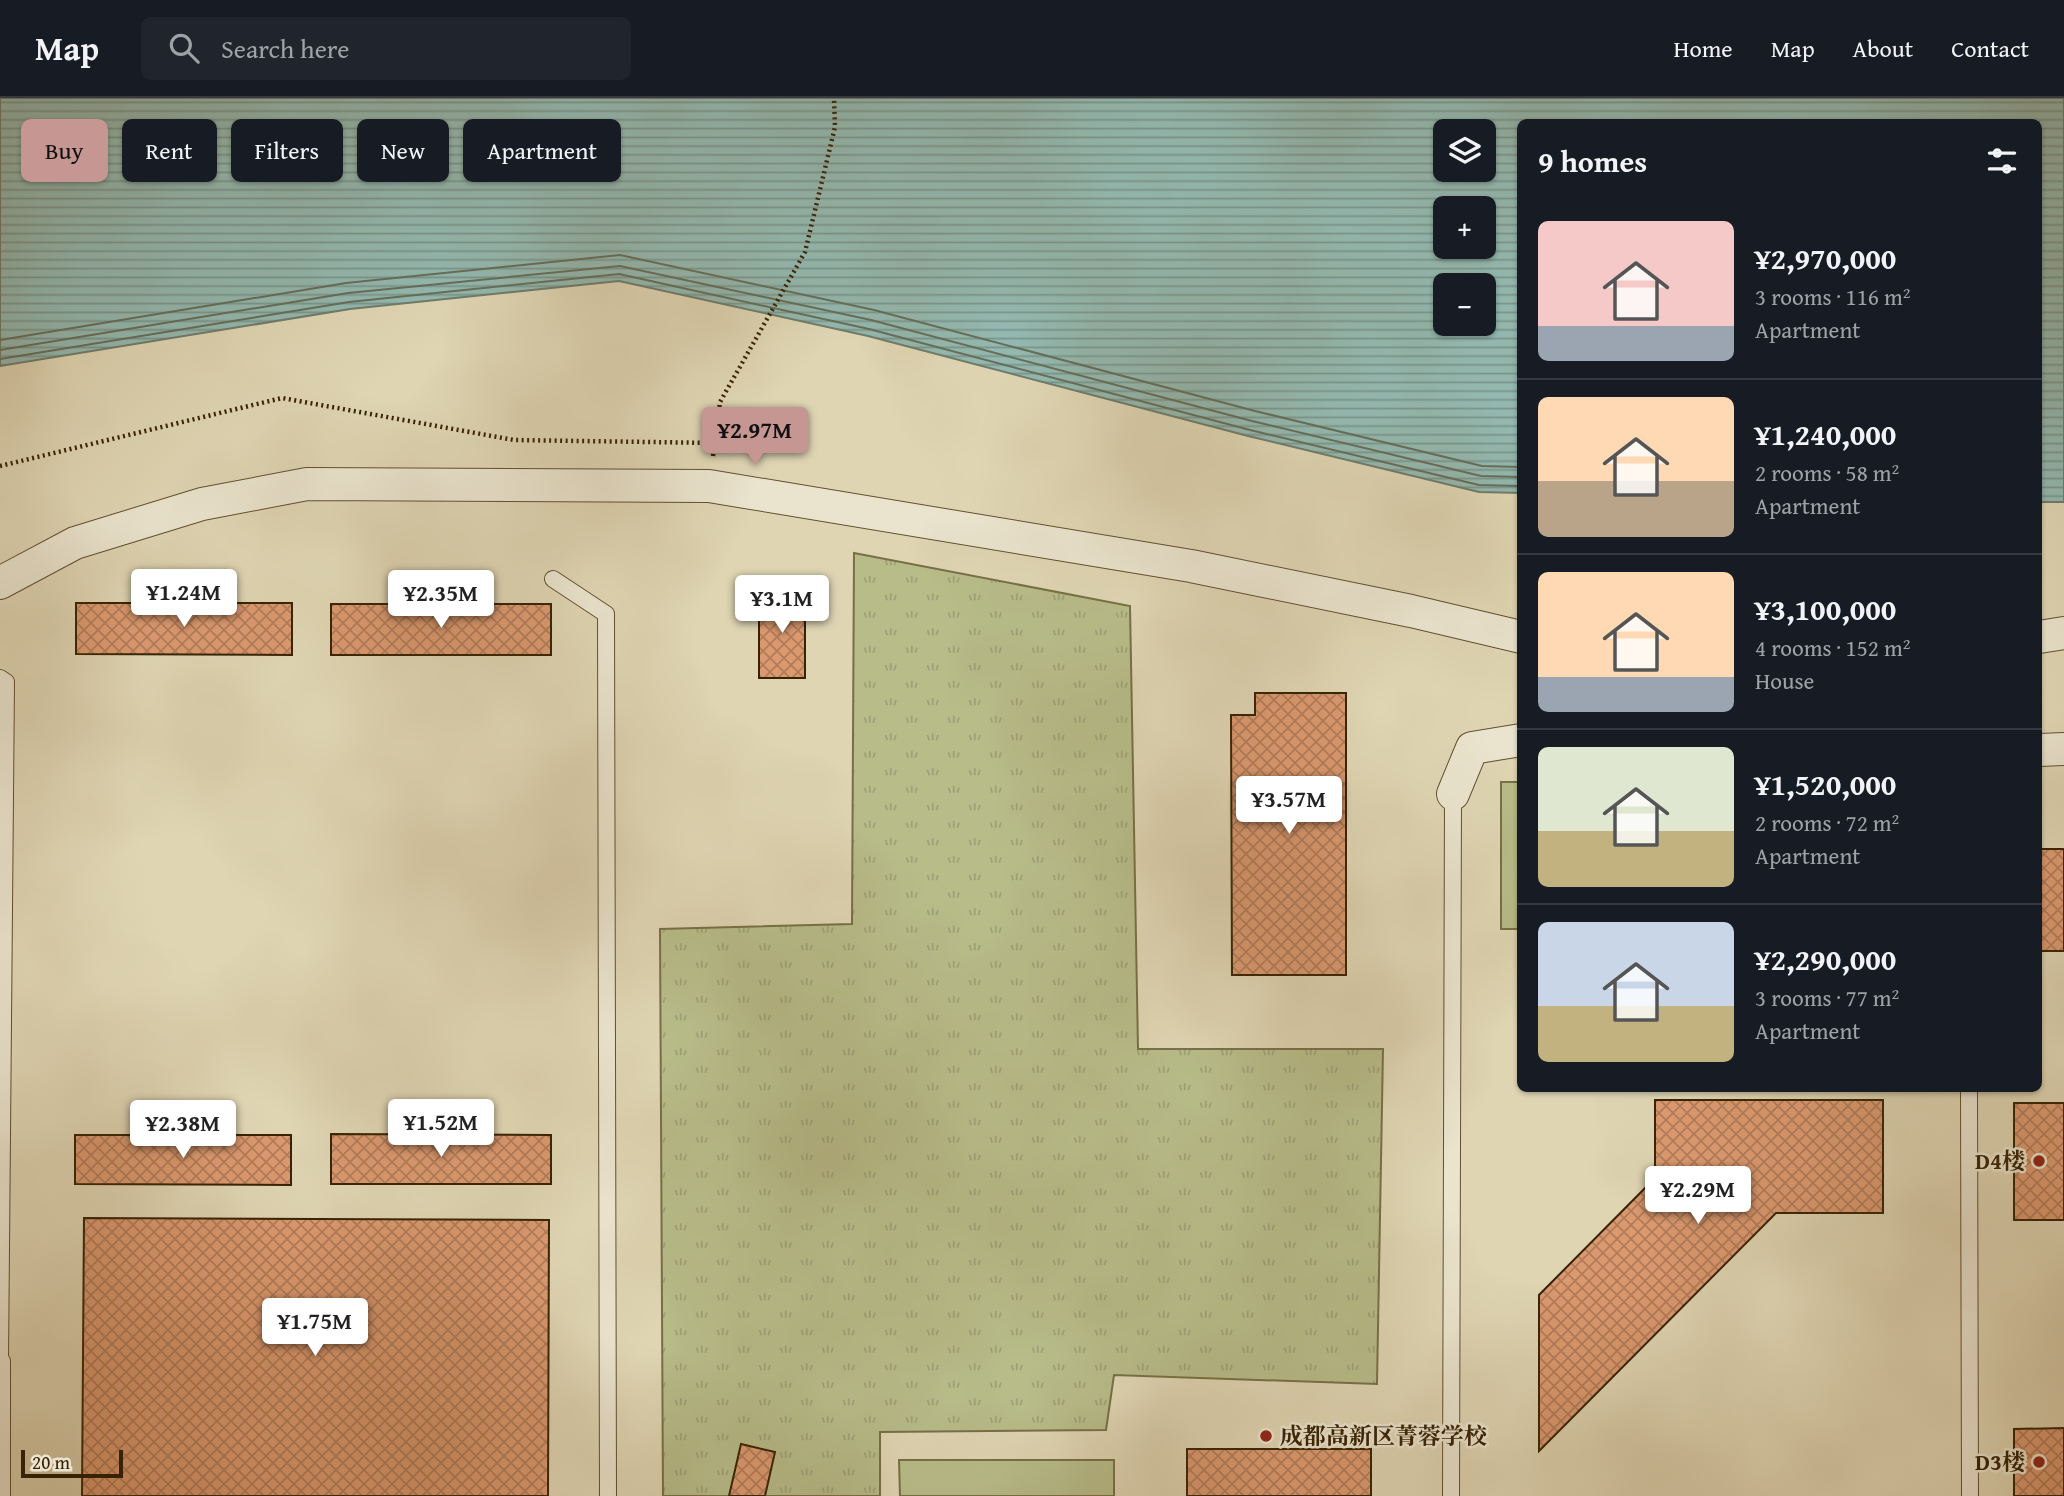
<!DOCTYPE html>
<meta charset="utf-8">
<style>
:root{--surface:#171b24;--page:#20242c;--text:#f1f3f6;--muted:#9ea1a6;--line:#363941;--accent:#c59692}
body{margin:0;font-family:"Gentium Book Plus","Noto Serif SC",serif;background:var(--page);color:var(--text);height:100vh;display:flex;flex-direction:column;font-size:26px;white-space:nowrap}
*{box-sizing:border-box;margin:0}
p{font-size:23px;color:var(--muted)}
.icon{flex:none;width:38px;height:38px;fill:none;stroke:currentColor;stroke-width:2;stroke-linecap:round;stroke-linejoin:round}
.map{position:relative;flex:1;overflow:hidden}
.details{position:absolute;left:1517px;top:21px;width:525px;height:973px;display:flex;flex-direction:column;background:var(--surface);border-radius:10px;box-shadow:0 2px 5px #0004}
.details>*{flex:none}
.banner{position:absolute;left:21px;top:21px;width:665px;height:63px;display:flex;gap:14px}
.tools{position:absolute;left:1433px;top:21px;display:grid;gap:14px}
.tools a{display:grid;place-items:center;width:63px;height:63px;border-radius:10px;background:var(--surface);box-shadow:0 2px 5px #0004;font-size:35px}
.scale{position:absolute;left:21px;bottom:18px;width:102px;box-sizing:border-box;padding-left:7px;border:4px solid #372304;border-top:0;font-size:19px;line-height:24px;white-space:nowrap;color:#372304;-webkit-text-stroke:5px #eae4ce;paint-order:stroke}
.price{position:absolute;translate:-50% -60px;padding:0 16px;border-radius:7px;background:#fff;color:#222;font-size:23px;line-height:46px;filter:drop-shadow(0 2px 4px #0008)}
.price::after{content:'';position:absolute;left:50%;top:42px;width:21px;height:16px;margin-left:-10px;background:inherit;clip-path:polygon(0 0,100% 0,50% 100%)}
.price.on{background:var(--accent);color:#111}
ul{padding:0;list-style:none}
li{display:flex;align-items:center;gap:21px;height:175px;padding:0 21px}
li+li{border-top:2px solid var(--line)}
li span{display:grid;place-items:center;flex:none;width:196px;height:140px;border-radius:10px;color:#555}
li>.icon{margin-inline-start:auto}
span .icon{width:84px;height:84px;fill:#fffc;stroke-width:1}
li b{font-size:30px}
h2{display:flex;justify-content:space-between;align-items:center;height:84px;padding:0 21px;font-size:30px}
.pill{padding:0 24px;border-radius:10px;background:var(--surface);box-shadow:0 2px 5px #0004;font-size:24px;line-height:63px}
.pill.on{background:var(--accent);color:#111}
header{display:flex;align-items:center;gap:42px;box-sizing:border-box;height:98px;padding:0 35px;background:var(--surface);border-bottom:2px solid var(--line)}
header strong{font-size:33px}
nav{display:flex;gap:38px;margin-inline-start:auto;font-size:24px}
.search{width:490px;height:63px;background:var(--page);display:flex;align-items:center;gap:18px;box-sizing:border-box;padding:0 24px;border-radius:10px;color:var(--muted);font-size:26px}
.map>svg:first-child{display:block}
.park{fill:url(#park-tufts);stroke:#777046;stroke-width:2}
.garden{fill:#b7bc89;stroke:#777046;stroke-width:2}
.water{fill:url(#water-rules);stroke:#6e7c6b;stroke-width:2;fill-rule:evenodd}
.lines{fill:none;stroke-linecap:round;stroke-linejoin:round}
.shore{stroke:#656e5a;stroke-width:2}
.building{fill:url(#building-cross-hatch);stroke:#372304;stroke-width:2}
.lane-casing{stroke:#615030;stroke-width:18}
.street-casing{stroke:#615030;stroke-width:34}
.path{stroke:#372304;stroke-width:4.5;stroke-dasharray:2 3.5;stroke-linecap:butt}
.lane{stroke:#eae4ce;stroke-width:16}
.street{stroke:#eae4ce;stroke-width:32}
.poi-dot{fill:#8f2418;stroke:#eae4ce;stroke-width:2.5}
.labels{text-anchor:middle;stroke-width:5;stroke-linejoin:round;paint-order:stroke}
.poi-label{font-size:23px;font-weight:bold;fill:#372304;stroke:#eae4ce;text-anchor:end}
</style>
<header>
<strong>Map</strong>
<div class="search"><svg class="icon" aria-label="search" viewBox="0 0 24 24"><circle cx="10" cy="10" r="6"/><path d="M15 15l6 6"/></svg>Search here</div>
<nav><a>Home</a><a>Map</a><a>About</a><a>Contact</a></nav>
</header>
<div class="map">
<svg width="2064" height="1398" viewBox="0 0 2064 1398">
<defs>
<pattern id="park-tufts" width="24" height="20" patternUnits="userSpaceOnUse" patternTransform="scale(1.75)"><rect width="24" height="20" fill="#b7bc89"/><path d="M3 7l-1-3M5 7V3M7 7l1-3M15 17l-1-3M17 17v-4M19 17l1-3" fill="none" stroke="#9ea175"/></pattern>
<pattern id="water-rules" width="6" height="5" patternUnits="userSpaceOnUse" patternTransform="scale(1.75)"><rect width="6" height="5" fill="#93b8af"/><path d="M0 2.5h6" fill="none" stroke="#79958c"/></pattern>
<pattern id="building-cross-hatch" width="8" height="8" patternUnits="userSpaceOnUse" patternTransform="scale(1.75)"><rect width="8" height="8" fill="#db996f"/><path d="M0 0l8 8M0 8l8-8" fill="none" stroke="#b27c59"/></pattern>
</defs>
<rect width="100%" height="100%" fill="#dfd5b3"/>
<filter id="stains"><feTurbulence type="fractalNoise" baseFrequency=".00286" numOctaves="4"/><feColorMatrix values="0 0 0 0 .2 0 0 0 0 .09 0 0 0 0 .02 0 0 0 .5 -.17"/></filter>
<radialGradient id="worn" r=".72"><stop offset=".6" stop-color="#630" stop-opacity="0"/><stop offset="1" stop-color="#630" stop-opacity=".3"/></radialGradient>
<!-- park -->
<path class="park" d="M 854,455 L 1130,508 L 1138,951 L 1383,951 L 1377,1286 L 1114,1277 L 1106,1332 L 880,1334 L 880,1398 L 663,1398 L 660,831 L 852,826 Z"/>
<!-- garden -->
<path class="garden" d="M 1501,684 L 1521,684 L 1521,831 L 1501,831 Z
M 899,1362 L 1114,1362 L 1114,1398 L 900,1398 Z"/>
<!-- water -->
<path class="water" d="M 0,0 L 2064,0 L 2064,404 L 2039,404 L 2039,24 L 1521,24 L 1521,395 L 1479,394 L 1248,338 L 868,238 L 619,183 L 350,211 L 0,268 ZM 1446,33 L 1484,33 L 1484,72 L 1446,72 ZM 1446,110 L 1484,110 L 1484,149 L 1446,149 ZM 1446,187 L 1484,187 L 1484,226 L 1446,226 Z"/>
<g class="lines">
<!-- shore -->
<path class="shore" d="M 0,242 L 346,185 L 620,157 L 874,212 L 1255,313 L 1482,368 L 1521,369
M 0,252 L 348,195 L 620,168 L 871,222 L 1252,323 L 1481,378 L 1521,379
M 0,261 L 349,204 L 619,176 L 869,231 L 1250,332 L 1479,387 L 1521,388"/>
</g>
<!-- building -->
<path class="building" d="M 759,494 L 805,494 L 805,580 L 759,580 Z
M 76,505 L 292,505 L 292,557 L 76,556 Z
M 331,506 L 551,506 L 551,557 L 331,557 Z
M 1255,595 L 1346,595 L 1346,877 L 1232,877 L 1231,617 L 1255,617 Z
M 2039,751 L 2064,751 L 2064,853 L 2039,853 Z
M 1655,1002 L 1883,1002 L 1883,1115 L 1776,1115 L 1539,1353 L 1539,1197 L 1655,1080 Z
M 2014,1005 L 2064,1005 L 2064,1122 L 2014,1122 Z
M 331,1036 L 551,1037 L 551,1086 L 331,1086 Z
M 75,1037 L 291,1037 L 291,1087 L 75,1086 Z
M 84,1120 L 549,1122 L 548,1398 L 82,1398 Z
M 2064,1330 L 2064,1398 L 2014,1398 L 2014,1331 Z
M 741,1346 L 775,1354 L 765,1398 L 729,1398 Z
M 1187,1351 L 1371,1351 L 1371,1398 L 1187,1398 Z"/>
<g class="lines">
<defs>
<path id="lane" d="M 553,481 L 606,516 L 608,1398
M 0,580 L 6,584 L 0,1263
M 1969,990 L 1970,1398
M 2,1263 L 2,1398
M 1451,1398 L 1453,696"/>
<path id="street" d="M 0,485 L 75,445 L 202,406 L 307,386 L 709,388 L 1191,468 L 1411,513 L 1521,539
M 2039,539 L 2064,535
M 2039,652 L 2064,651
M 1453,696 L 1472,650 L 1521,642"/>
</defs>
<!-- lane casing -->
<use href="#lane" class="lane-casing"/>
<!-- street casing -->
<use href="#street" class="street-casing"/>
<!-- path -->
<path class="path" d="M 713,358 L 720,304 L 805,154 L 835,29 L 834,0
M 0,368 L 282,300 L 514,342 L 715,345"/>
<!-- lane -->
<use href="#lane" class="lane"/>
<!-- street -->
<use href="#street" class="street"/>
</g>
<!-- markers -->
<g class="poi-dot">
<circle cx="2039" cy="1063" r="7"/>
<circle cx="1266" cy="1338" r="7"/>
<circle cx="2039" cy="1364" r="7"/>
</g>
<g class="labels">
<!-- poi labels -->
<g class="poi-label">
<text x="2025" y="1071">D4楼</text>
<text x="1280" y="1346" text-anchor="start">成都高新区菁蓉学校</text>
<text x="2025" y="1372">D3楼</text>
</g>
</g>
<rect width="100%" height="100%" filter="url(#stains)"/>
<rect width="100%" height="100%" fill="url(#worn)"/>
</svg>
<div class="tools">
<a><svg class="icon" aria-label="layers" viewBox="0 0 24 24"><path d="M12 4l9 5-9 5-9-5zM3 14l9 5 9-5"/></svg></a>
<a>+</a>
<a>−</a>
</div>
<div class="scale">20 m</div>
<b class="price on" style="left:755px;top:369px">¥2.97M</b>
<b class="price" style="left:184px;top:531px">¥1.24M</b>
<b class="price" style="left:441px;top:532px">¥2.35M</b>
<b class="price" style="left:782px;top:537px">¥3.1M</b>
<b class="price" style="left:1289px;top:738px">¥3.57M</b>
<b class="price" style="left:441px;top:1061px">¥1.52M</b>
<b class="price" style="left:183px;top:1062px">¥2.38M</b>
<b class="price" style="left:1698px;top:1128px">¥2.29M</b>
<b class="price" style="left:315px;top:1260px">¥1.75M</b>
<div class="banner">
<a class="pill on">Buy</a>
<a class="pill">Rent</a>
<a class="pill">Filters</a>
<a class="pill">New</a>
<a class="pill">Apartment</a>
</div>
<section class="details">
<h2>9 homes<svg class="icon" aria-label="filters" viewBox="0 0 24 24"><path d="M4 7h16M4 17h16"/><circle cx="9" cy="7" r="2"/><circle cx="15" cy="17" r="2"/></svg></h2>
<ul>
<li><span style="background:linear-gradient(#f6c9c9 75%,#9aa5b1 0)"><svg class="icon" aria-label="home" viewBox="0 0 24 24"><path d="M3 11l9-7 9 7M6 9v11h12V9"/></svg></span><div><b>¥2,970,000</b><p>3 rooms · 116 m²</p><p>Apartment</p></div></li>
<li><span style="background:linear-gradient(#ffd9b3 60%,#b9a48a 0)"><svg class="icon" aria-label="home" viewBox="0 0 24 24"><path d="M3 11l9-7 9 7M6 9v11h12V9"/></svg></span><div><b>¥1,240,000</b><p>2 rooms · 58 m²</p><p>Apartment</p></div></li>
<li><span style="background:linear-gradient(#ffd9b3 75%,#9aa5b1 0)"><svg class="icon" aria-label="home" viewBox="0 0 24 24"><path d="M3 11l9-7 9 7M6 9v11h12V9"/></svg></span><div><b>¥3,100,000</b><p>4 rooms · 152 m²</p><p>House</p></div></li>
<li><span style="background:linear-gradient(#dfe7d0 60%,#c2b280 0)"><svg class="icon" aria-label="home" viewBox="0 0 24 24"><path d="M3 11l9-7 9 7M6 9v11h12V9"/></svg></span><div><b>¥1,520,000</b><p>2 rooms · 72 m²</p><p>Apartment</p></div></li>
<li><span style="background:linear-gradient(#c9d6e8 60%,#c2b280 0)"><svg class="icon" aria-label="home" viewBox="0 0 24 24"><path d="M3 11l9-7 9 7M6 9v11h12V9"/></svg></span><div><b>¥2,290,000</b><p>3 rooms · 77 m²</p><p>Apartment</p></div></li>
</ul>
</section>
</div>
